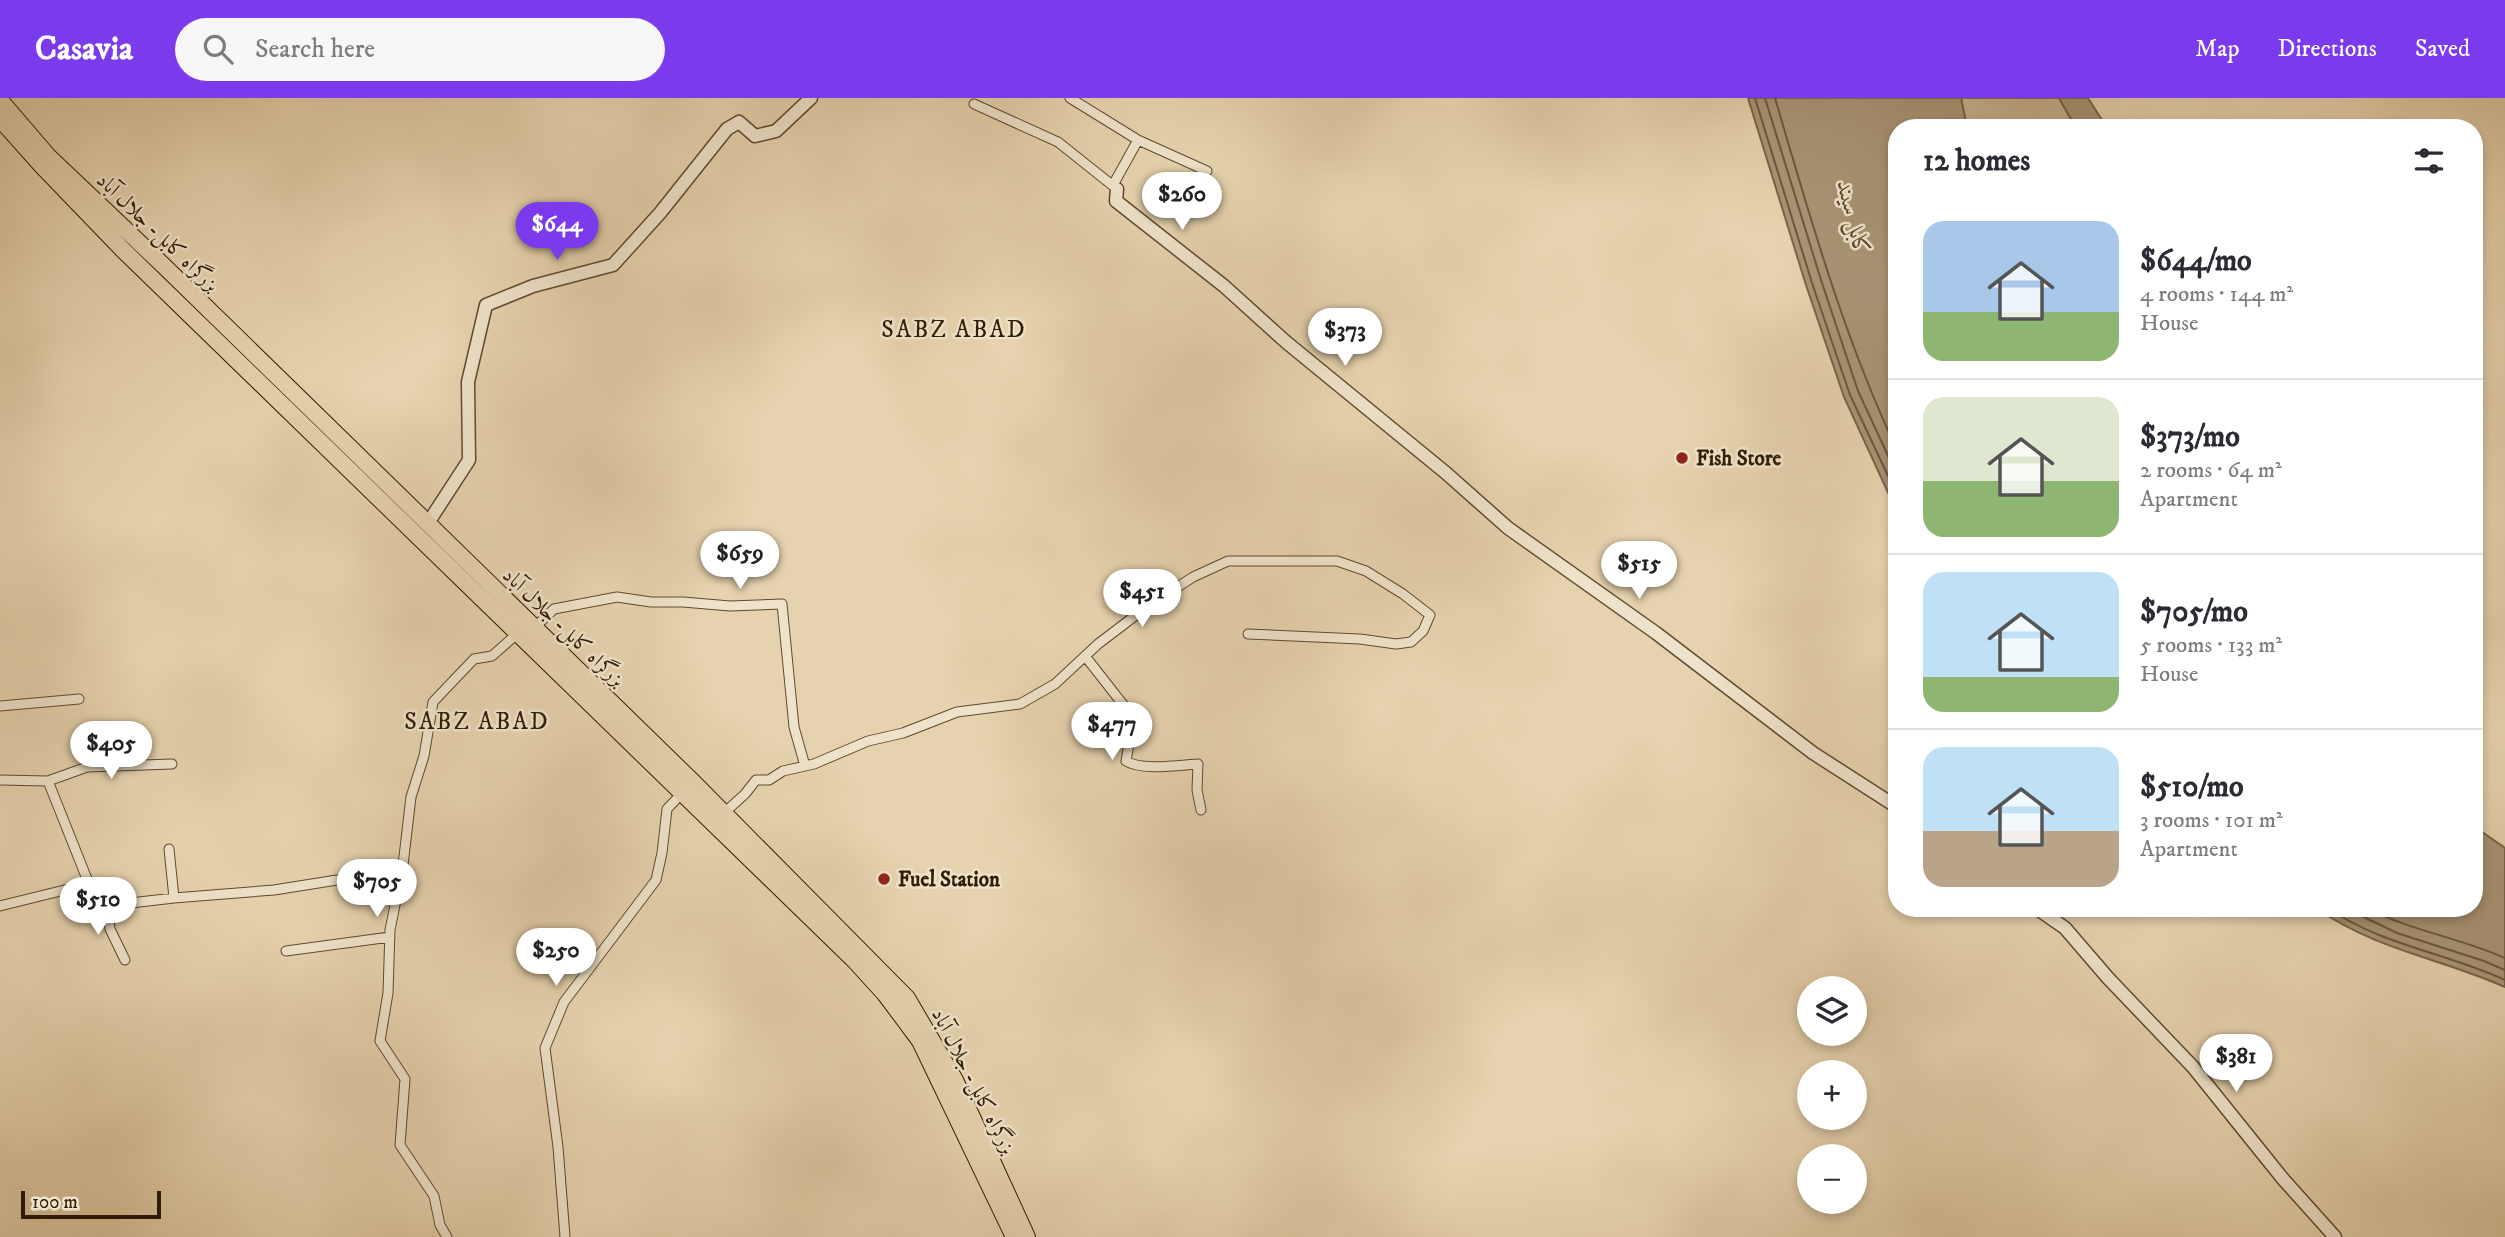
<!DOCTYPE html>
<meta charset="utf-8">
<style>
:root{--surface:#fff;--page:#f7f7f7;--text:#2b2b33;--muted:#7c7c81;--line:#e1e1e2;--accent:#7c3aed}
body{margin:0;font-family:"IM FELL DW Pica",Amiri,serif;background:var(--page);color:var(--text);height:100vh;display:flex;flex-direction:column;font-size:26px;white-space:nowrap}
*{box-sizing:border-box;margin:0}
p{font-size:23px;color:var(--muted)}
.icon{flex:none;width:38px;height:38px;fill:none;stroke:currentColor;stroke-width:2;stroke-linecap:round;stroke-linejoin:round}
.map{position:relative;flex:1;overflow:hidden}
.panel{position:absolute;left:1888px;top:21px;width:595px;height:798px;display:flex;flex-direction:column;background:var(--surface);border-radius:28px;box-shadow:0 4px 10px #0003}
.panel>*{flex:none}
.fabs{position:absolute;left:1797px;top:878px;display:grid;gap:14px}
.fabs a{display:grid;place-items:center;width:70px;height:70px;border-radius:50%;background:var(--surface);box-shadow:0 4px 10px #0003;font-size:35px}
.scale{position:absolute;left:21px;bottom:18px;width:140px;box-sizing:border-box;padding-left:7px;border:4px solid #311c05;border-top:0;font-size:19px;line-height:24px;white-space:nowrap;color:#311c05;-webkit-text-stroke:5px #efe2ca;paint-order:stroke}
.price{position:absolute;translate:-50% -60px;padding:0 16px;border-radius:24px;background:#fff;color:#222;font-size:23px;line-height:46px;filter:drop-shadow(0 2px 4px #0008)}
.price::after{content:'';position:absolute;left:50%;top:42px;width:21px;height:16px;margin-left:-10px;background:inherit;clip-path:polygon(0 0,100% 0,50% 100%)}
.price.selected{background:var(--accent);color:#fff}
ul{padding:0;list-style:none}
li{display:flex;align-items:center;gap:21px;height:175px;padding:0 35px}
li+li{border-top:2px solid var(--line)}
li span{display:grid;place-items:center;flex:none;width:196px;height:140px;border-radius:21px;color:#555}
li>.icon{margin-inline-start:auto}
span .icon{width:84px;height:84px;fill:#fffc;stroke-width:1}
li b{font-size:30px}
h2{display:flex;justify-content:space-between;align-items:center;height:84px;padding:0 35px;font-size:30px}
header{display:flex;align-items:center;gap:42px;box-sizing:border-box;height:98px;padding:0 35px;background:var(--accent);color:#fff}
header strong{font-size:33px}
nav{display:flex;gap:38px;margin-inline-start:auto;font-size:24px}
.search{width:490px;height:63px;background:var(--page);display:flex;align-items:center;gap:18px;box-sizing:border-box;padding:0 24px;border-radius:38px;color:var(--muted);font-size:26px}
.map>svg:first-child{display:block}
.green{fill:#c7b391;stroke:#7c684b;stroke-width:2}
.water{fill:#a89475;stroke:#786448;stroke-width:2}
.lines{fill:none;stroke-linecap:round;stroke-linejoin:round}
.shore{stroke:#6c583d;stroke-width:2}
.minor-casing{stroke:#5e4a2f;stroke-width:11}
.tertiary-casing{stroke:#5e4a2f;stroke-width:15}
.trunk-casing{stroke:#311c05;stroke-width:18}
.minor{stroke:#efe2ca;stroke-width:9}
.tertiary{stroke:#efe2ca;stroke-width:12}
.trunk{stroke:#e6d2ae;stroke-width:16}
.poi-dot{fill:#8f2418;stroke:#efe2ca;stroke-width:2.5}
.labels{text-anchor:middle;stroke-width:5;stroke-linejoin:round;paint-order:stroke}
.street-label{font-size:21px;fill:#311c05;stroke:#efe2ca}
.poi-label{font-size:21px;font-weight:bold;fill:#311c05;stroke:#efe2ca;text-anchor:start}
.water-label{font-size:23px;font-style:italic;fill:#5b462c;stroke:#efe2ca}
.quarter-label{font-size:24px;letter-spacing:2px;fill:#311c05;stroke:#efe2ca}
</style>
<header>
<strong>Casavia</strong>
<div class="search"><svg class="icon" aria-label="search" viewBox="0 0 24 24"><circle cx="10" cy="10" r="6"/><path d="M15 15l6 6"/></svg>Search here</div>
<nav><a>Map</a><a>Directions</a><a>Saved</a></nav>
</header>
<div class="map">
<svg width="2505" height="1139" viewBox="0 0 2505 1139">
<rect width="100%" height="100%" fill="#e6d2ae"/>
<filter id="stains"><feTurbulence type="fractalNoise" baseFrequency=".00286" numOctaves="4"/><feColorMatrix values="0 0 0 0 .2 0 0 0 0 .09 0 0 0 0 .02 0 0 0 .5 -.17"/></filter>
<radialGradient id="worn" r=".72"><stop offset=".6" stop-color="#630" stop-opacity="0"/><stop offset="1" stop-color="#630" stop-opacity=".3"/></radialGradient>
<!-- green -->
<path class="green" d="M 1961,0 L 2059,0 L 2076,30 L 1967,30 Z"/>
<!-- water -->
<path class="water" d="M 1748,0 L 1961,0 L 1967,30 L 1897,30 L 1897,414 L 1844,299 L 1806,187 Z
M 2059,0 L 2088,0 L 2107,30 L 2076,30 Z
M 2475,729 L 2505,750 L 2505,889 C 2440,860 2376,852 2316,810 L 2474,810 Z"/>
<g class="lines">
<!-- shore -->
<path class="shore" d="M 1755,0 L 1812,185 L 1850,297 L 1897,397
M 1765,0 L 1821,182 L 1858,293 L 1897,377
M 1775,0 C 1810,119 1844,240 1897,352
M 2328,810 C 2381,847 2447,855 2505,882
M 2345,810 L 2397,835 L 2484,863 L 2505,872
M 2367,810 C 2411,833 2461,840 2505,860"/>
<defs>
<path id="minor" d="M 1070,0 L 1138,42 L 1207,73
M 974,6 L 1058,44 L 1117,91
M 1113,87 L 1138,42
M 534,530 L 554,511 L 617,499 L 651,504 L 683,504 L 730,508 L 782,506 L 794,629 L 805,668
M 1085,558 L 1125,609 L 1133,623 L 1126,663 C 1141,673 1180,667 1198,666 L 1197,692 L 1201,712
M 0,608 L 79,601
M 0,682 L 48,683 L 89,786 L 108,806 L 113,807 L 174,800 L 274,792 L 337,782 L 400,780
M 48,683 L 87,669 L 172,666
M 724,715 L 745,696 L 756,682 L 769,682 L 783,673 L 814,666 L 868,643 L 903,635 L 957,614 L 1020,606 L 1055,586 L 1098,546 L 1144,511 L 1193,479 L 1228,463 L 1337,463 L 1366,473 L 1403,496 L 1430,517 L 1423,533 L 1411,544 L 1396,546 L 1360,541 L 1248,536
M 169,751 L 174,800
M 108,806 L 110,831 L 125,862
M 0,808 L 89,786
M 286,853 L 390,839
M 447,1139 L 440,1127 L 434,1098 L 400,1047 L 405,981 L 380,943 L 388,895 L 390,832 L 403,767 L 411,699 L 424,658 L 433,604 L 474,561 L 492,558 L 518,535
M 565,1139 L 558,1049 L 545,950 L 564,904 L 656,782 L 662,755 L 667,711 L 684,693"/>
<path id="tertiary" d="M 1117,91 L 1116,103 L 1224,188 L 1286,244 L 1446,375 L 1508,430 L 1656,535 L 1813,655 L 1897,709
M 428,425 L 469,362 L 468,284 L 486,207 L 533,188 L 613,167 L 660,115 L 727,31 L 739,24 L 755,38 L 776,33 L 811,0
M 2036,810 L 2065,830 L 2108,880 L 2193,969 L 2283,1081 L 2335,1139"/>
<path id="trunk" d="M 0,2 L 48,58 L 166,170 L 693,684 L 907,900 L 955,982 L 1027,1139
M 0,21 L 42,68 L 122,151 L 855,863 L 885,896 L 920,943 L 1014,1139"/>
</defs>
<!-- minor casing -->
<use href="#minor" class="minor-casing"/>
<!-- tertiary casing -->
<use href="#tertiary" class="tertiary-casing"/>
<!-- trunk casing -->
<use href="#trunk" class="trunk-casing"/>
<!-- minor -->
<use href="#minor" class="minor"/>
<!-- tertiary -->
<use href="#tertiary" class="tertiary"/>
<!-- trunk -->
<use href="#trunk" class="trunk"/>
</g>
<!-- markers -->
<g class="poi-dot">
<circle cx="1682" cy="360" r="7"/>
<circle cx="884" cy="781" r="7"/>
</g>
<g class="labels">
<!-- street labels -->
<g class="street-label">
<text transform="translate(158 134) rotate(44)" y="7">بزرگراه کابل- جلال آباد</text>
<text transform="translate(564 529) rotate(44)" y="7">بزرگراه کابل- جلال آباد</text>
<text transform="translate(974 983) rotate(63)" y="7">بزرگراه کابل- جلال آباد</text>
</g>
<!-- poi labels -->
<g class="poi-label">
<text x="1696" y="367">Fish Store</text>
<text x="898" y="788">Fuel Station</text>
</g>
<!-- water labels -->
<g class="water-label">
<text transform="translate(1854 120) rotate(76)" y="8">کابل سيند</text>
</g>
<!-- quarter labels -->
<g class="quarter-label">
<text x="954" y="239">SABZ ABAD</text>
<text x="477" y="631">SABZ ABAD</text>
</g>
</g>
<rect width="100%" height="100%" filter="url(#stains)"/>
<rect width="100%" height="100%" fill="url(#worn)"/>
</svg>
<div class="fabs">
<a><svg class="icon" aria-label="layers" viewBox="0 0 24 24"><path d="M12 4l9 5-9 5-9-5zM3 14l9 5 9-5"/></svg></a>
<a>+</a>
<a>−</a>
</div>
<div class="scale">100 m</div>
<b class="price" style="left:1182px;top:134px">$260</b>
<b class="price selected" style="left:557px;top:164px">$644</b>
<b class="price" style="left:1345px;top:270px">$373</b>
<b class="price" style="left:740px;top:493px">$659</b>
<b class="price" style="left:1639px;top:503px">$515</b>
<b class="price" style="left:1142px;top:531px">$451</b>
<b class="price" style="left:1112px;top:664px">$477</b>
<b class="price" style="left:111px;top:683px">$405</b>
<b class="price" style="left:377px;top:821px">$705</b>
<b class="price" style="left:98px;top:839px">$510</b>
<b class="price" style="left:556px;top:890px">$250</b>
<b class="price" style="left:2236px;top:996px">$381</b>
<section class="panel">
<h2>12 homes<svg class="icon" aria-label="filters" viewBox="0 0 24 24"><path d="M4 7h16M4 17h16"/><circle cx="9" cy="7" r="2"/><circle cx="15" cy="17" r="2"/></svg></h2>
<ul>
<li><span style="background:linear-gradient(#a9c7e8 65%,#8fb573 0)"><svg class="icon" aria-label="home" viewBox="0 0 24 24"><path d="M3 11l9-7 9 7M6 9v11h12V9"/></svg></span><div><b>$644/mo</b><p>4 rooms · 144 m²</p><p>House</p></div></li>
<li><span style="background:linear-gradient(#dfe7d0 60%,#8fb573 0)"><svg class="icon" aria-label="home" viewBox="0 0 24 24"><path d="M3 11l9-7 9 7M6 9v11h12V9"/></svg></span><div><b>$373/mo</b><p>2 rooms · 64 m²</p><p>Apartment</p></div></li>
<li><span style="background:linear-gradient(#bfe0f5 75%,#8fb573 0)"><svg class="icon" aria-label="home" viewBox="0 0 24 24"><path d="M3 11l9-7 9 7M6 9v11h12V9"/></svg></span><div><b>$705/mo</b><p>5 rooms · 133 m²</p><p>House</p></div></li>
<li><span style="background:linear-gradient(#bfe0f5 60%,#b9a48a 0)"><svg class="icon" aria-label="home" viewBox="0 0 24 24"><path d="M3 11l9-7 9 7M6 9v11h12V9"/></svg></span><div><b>$510/mo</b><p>3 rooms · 101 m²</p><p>Apartment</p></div></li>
</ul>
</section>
</div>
